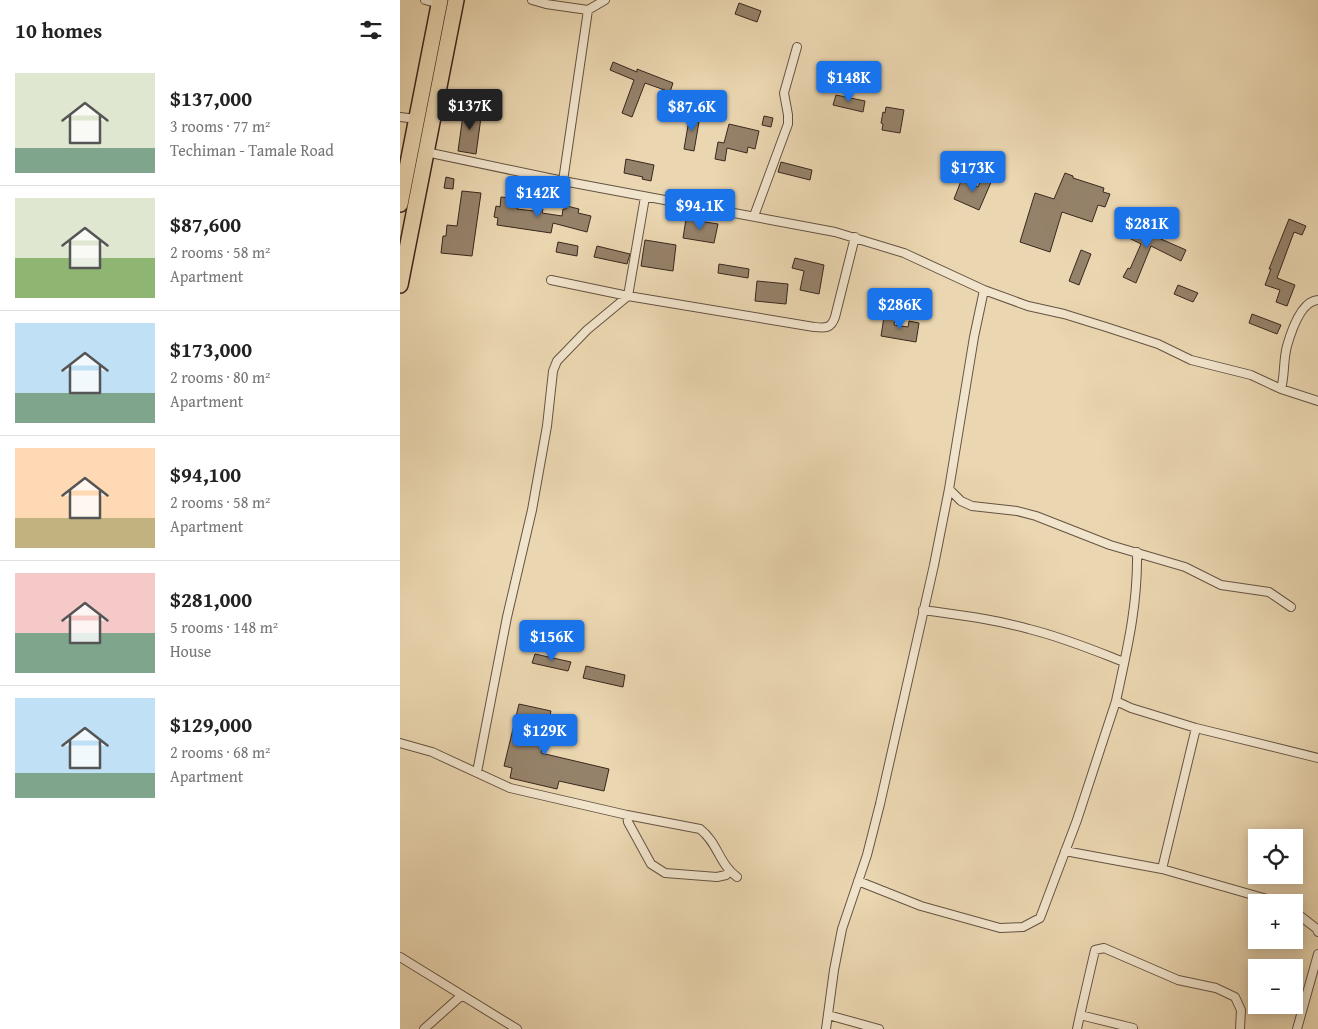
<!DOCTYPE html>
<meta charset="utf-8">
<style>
:root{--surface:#fff;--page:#f2f2f2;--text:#222;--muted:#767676;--line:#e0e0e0;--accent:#1a73e8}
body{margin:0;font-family:"Gentium Book Plus",serif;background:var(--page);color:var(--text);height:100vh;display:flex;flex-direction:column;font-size:19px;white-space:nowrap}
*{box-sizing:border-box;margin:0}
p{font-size:16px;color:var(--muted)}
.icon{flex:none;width:28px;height:28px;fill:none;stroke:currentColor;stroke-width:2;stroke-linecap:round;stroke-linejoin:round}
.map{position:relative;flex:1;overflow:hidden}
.details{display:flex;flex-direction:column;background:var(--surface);width:400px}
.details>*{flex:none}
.fabs{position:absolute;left:848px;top:829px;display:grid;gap:10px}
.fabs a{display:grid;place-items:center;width:55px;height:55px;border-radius:0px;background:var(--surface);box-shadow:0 2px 12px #0003;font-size:25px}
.price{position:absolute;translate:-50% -42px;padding:0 11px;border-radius:5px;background:var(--accent);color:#fff;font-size:16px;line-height:32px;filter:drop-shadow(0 1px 2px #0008)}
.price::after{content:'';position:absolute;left:50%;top:30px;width:15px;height:11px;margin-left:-8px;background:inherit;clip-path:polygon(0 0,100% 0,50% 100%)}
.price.current{background:#222;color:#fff}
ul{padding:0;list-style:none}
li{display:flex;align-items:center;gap:15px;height:125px;padding:0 15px}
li+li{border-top:1px solid var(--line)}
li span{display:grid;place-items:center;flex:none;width:140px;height:100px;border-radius:0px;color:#555}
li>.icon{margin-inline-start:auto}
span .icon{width:60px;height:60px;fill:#fffc;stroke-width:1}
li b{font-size:21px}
h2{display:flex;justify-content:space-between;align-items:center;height:60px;padding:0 15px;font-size:21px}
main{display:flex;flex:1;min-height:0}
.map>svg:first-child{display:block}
.building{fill:#95826a;stroke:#39271e}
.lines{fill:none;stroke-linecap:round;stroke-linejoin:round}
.street-casing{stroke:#655342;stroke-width:10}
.highway-casing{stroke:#39271e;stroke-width:18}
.street{stroke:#f1e4cc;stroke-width:8}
.highway{stroke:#ead6b0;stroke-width:15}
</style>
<main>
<section class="details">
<h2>10 homes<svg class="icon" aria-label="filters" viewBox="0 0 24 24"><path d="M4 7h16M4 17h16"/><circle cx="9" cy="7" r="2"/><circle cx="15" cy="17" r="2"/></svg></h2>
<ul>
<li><span style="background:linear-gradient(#dfe7d0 75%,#7fa58c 0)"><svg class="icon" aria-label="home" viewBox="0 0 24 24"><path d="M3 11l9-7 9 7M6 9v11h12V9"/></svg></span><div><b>$137,000</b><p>3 rooms · 77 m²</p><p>Techiman - Tamale Road</p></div></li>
<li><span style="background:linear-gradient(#dfe7d0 60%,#8fb573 0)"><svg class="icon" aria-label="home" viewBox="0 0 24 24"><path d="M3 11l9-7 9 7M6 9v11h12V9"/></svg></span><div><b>$87,600</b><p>2 rooms · 58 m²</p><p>Apartment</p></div></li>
<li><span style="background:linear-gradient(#bfe0f5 70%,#7fa58c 0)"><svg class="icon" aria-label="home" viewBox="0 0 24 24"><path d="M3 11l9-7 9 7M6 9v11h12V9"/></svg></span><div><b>$173,000</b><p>2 rooms · 80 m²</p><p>Apartment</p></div></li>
<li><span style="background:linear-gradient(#ffd9b3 70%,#c2b280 0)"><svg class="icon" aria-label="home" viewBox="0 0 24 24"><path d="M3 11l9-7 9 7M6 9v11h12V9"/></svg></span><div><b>$94,100</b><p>2 rooms · 58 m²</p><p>Apartment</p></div></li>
<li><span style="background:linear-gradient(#f6c9c9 60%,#7fa58c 0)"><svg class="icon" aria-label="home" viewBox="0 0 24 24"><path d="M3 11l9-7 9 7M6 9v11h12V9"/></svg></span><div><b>$281,000</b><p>5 rooms · 148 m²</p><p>House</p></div></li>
<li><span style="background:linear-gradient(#bfe0f5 75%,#7fa58c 0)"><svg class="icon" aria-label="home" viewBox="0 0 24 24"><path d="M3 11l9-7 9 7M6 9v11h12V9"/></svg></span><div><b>$129,000</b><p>2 rooms · 68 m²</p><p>Apartment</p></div></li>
</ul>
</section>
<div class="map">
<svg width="918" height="1029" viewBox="0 0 918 1029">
<rect width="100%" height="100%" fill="#ead6b0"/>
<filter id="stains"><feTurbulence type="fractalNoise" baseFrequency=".004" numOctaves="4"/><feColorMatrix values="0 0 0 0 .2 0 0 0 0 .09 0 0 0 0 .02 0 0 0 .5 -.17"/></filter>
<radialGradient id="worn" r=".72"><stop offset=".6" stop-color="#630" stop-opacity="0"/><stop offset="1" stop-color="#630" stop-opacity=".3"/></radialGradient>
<!-- building -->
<path class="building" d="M 339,3 L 361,11 L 357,22 L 335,14 Z
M 213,62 L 237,72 L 237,69 L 273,83 L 270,92 L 245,83 L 232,117 L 222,113 L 234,80 L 210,70 Z
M 436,95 L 465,101 L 463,112 L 433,105 Z
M 486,107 L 504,110 L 500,133 L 482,130 L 483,124 L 481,123 L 483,112 L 485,113 Z
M 64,108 L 82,110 L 76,154 L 58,151 Z
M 290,114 L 300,116 L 294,151 L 284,149 Z
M 364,116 L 373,118 L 371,127 L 362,125 Z
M 329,124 L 359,131 L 355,149 L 348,147 L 347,153 L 327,148 L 325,161 L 315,159 L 318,142 L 324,143 Z
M 226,159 L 254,165 L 251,181 L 242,179 L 243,177 L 224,173 Z
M 381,162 L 412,170 L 410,180 L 378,172 Z
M 665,173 L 673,176 L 673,178 L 704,188 L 703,192 L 710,194 L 705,207 L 698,205 L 692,222 L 662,212 L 650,252 L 620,242 L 635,193 L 654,199 Z
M 583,176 L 592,180 L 579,210 L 554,199 L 561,181 L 578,187 Z
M 46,177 L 54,179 L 53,189 L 44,188 Z
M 62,191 L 81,193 L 72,256 L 41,253 L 43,236 L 46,236 L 47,225 L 57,226 Z
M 101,197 L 118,199 L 117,209 L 134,211 L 134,208 L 143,209 L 142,213 L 162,216 L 163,209 L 166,209 L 167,206 L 179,209 L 178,213 L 191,216 L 187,232 L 153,223 L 151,233 L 97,225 L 98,218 L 94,217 L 96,206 L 100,207 Z
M 286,219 L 318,224 L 314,243 L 283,238 Z
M 889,219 L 906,226 L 902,235 L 894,232 L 877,278 L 895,285 L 887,306 L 876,302 L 880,290 L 865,285 L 871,269 L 869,269 Z
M 728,221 L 746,230 L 745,232 L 786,250 L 781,261 L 751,246 L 736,283 L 723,277 L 728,268 L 730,269 L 741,244 L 721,234 Z
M 245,240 L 276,245 L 273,271 L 241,266 Z
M 158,242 L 178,246 L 177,256 L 156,252 Z
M 197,246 L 230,254 L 227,264 L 194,257 Z
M 681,250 L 691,254 L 679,285 L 669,281 Z
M 395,258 L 424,265 L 419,294 L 400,290 L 404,271 L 392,268 Z
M 319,264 L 349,269 L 348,278 L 318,273 Z
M 357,281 L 388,284 L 386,304 L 355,301 Z
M 778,285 L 798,293 L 793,302 L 774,294 Z
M 852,314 L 881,325 L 877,334 L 849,323 Z
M 484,317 L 495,319 L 494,325 L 508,327 L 509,321 L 519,323 L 516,342 L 481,336 Z
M 135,654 L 171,662 L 168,671 L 132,663 Z
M 186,666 L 225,675 L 223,687 L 183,678 Z
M 119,704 L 151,711 L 141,753 L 209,769 L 204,791 L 159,781 L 157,789 L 110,778 L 112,768 L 104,766 Z"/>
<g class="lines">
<defs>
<path id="street" d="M 25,0 L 40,4
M 132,0 L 146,4 L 188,10 L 205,0
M 0,117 L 17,119
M 26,152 L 163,181 L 435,232 L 504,253 L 584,290 L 574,337 L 549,489 L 534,565 L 480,804 L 467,855 L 442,929 L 434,970 L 426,1029
M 163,181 L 188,10
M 354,216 L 388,124 L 388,115 L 384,93 L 397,47
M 151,280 L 228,296 L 414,327 C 425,328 431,329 435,317 L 455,237
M 584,290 L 628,306 L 664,314 L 706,327 L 758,344 L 791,360 L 851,375 L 881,389 L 918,401
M 881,389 C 885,375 883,361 887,346 C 891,332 901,301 918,300
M 549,489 L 561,501 L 572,506 L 617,511 L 636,516 L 710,545 L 785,567 L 821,585 L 869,592 L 891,607
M 737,552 C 738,605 727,650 716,701 L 731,708 L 796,728 L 918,758
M 523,610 C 558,615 594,619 629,629 C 662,637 693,650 724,662
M 796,728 L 762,869 L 867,899 L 875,902
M 0,743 L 32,752 L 110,788 L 227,815 L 300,829 C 318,843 319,864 337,877
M 77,772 L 107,617 L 132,510 L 147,426 L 153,371 L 157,361 L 187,330 L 228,296 L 245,197
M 227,815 L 228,822 L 251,864 L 265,873 L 317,877 L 326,875 L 329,871
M 665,851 L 762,869
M 458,881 L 521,906 L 600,928 L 623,927 L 640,918 L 677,820 L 716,701
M 894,911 L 917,929 L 918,932
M 0,957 L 117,1029
M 428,1015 L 479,1029
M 680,1015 L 695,950 L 704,948 L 778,980 L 816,988 L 835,997 L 841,1010 L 840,1029
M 24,1029 L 62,995
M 677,1029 L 680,1015 L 733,1028
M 897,1029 L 918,954"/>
<path id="highway" d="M 0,204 L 40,0
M 0,285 L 56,0"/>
</defs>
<!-- street casing -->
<use href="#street" class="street-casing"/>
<!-- highway casing -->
<use href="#highway" class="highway-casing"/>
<!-- street -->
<use href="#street" class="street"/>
<!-- highway -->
<use href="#highway" class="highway"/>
</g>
<rect width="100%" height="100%" filter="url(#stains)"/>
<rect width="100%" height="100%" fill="url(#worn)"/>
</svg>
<div class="fabs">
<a><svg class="icon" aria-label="locate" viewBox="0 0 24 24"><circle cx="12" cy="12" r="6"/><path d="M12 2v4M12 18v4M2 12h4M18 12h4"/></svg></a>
<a>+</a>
<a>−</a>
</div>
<b class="price" style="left:449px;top:103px">$148K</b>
<b class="price current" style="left:70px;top:131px">$137K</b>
<b class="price" style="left:292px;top:132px">$87.6K</b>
<b class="price" style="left:573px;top:193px">$173K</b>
<b class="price" style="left:138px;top:218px">$142K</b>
<b class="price" style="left:300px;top:231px">$94.1K</b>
<b class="price" style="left:747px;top:249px">$281K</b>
<b class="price" style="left:500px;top:330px">$286K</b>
<b class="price" style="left:152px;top:662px">$156K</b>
<b class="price" style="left:145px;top:756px">$129K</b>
</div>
</main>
